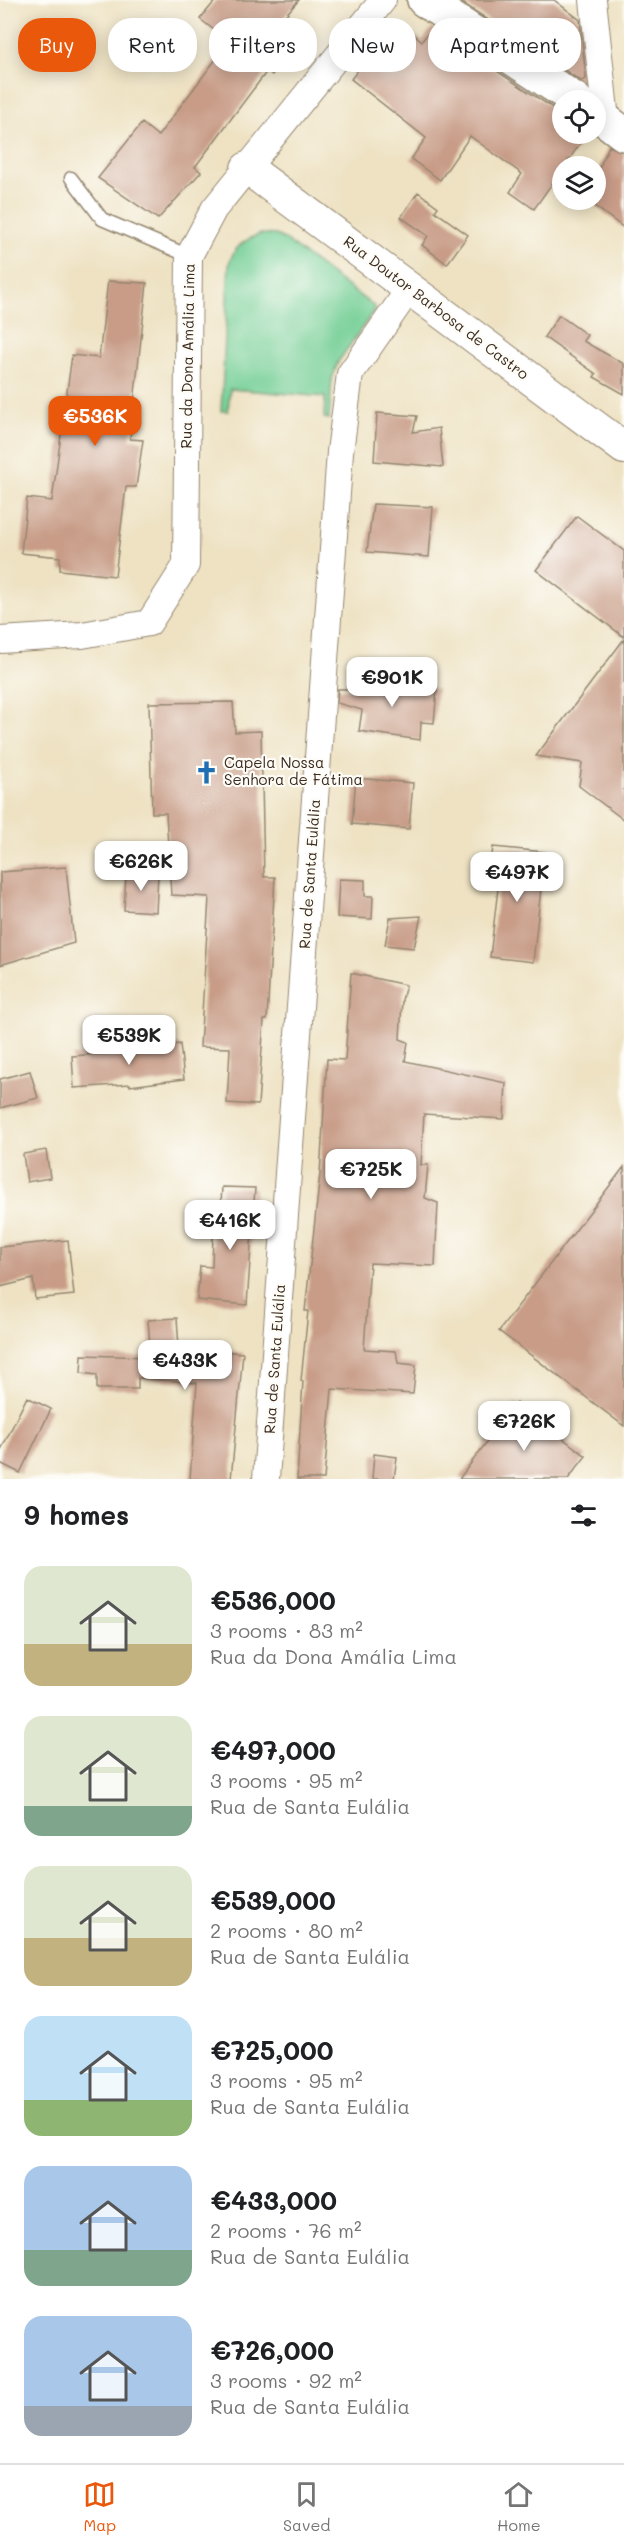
<!DOCTYPE html>
<meta charset="utf-8">
<style>
:root{--surface:#fff;--page:#f6f6f6;--text:#202124;--muted:#757577;--line:#e0e0e0;--accent:#ea580c}
body{margin:0;font-family:Mali,sans-serif;background:var(--page);color:var(--text);height:100vh;display:flex;flex-direction:column;font-size:22px;white-space:nowrap}
*{box-sizing:border-box;margin:0}
p{font-size:20px;color:var(--muted)}
.icon{flex:none;width:33px;height:33px;fill:none;stroke:currentColor;stroke-width:2;stroke-linecap:round;stroke-linejoin:round}
.map{position:relative;height:1479px;overflow:hidden}
.side{display:flex;flex-direction:column;background:var(--surface);flex:1}
.side>*{flex:none}
.hud{position:absolute;left:18px;top:18px;width:588px;height:54px;display:flex;gap:12px}
.controls{position:absolute;left:552px;top:90px;display:grid;gap:12px}
.controls a{display:grid;place-items:center;width:54px;height:54px;border-radius:50%;background:var(--surface);box-shadow:0 3px 15px #0003;font-size:30px}
.price{position:absolute;translate:-50% -51px;padding:0 14px;border-radius:12px;background:#fff;color:#222;font-size:20px;line-height:39px;filter:drop-shadow(0 2px 3px #0008)}
.price::after{content:'';position:absolute;left:50%;top:36px;width:18px;height:14px;margin-left:-9px;background:inherit;clip-path:polygon(0 0,100% 0,50% 100%)}
.price.active{background:var(--accent);color:#fff}
ul{padding:0;list-style:none}
li{display:flex;align-items:center;gap:18px;height:150px;padding:0 24px}
li span{display:grid;place-items:center;flex:none;width:168px;height:120px;border-radius:18px;color:#555}
li>.icon{margin-inline-start:auto}
span .icon{width:72px;height:72px;fill:#fffc;stroke-width:1}
li b{font-size:26px}
h2{display:flex;justify-content:space-between;align-items:center;height:72px;padding:0 24px;font-size:26px}
.pill{padding:0 21px;border-radius:24px;background:var(--surface);box-shadow:0 3px 15px #0003;font-size:21px;line-height:54px}
.pill.active{background:var(--accent);color:#fff}
.dock{display:flex;justify-content:space-around;align-items:center;height:84px;border-top:2px solid var(--line);background:var(--surface);font-size:16px;color:var(--muted)}
.dock a{display:grid;justify-items:center;gap:3px}
.dock .active{color:var(--accent)}
.map>svg:first-child{display:block}
.green{fill:#74cf96;stroke:#587c5a;stroke-width:1.5}
.building{fill:#c89c87}
.lines{fill:none;stroke-linecap:round;stroke-linejoin:round}
.service-casing{stroke:#948670;stroke-width:15}
.minor-casing{stroke:#948670;stroke-width:28}
.tertiary-casing{stroke:#948670;stroke-width:34}
.secondary-casing{stroke:#948670;stroke-width:36}
.service{stroke:#fff;stroke-width:12}
.minor{stroke:#fff;stroke-width:26}
.tertiary{stroke:#fff;stroke-width:32}
.secondary{stroke:#fff;stroke-width:33}
.labels{text-anchor:middle;stroke-width:4.5;stroke-linejoin:round;paint-order:stroke}
.street-label{font-size:15px;fill:#3b2a1e;stroke:#fdfcf7}
.poi-label{font-size:15px;fill:#3b2a1e;stroke:#fdfcf7;text-anchor:start}
</style>
<div class="map">
<svg width="624" height="1479" viewBox="0 0 624 1479">
<rect width="100%" height="100%" fill="#fdfcf7"/>
<filter id="ink" filterUnits="userSpaceOnUse"><feTurbulence type="fractalNoise" baseFrequency=".0167" numOctaves="2"/><feDisplacementMap in="SourceGraphic" scale="12" xChannelSelector="R" yChannelSelector="G"/><feConvolveMatrix kernelMatrix="1 2 1 2 8 2 1 2 1" color-interpolation-filters="sRGB"/></filter>
<filter id="wash" filterUnits="userSpaceOnUse"><feTurbulence type="fractalNoise" baseFrequency=".008" numOctaves="4" result="noise"/><feDisplacementMap in="SourceGraphic" scale="24" xChannelSelector="R" yChannelSelector="G"/><feGaussianBlur stdDeviation="1.35" result="paint"/><feColorMatrix in="noise" values="0 0 0 0 0 0 0 0 0 0 0 0 0 0 0 0 0 1.4 0 .05"/><feComposite in="paint" operator="in"/></filter>
<g filter="url(#wash)">
<rect width="100%" height="100%" fill="#eee2c3"/>
<!-- green -->
<path class="green" d="M 260,234 L 276,235 L 284,239 L 376,308 L 338,362 L 332,379 L 329,419 L 324,418 L 325,397 L 230,389 L 228,411 L 221,411 L 229,264 C 234,247 244,240 260,234 Z"/>
<g id="blocks">
<!-- building -->
<path class="building" d="M 216,0 L 299,0 L 267,36 L 287,54 L 272,75 L 267,71 L 195,167 L 201,172 L 158,219 L 98,178 L 142,123 L 158,136 L 229,42 L 200,19 Z
M 458,0 L 554,0 L 580,20 L 586,79 L 581,81 Z
M 393,24 L 403,25 L 422,41 L 432,28 L 562,114 L 562,134 L 587,134 L 534,209 L 510,192 L 522,174 L 470,136 L 440,180 L 411,159 L 426,138 L 351,79 Z
M 609,146 L 624,152 L 624,228 L 596,207 L 596,175 Z
M 418,192 L 438,207 L 435,211 L 468,235 L 447,264 L 422,245 L 428,236 L 401,217 Z
M 108,281 L 147,283 L 130,439 L 143,440 L 136,487 L 126,487 L 115,576 L 60,570 L 60,557 L 21,553 L 27,498 L 52,501 L 72,355 L 99,358 Z
M 559,315 L 587,335 L 583,341 L 624,364 L 624,394 L 594,377 L 596,374 L 544,337 Z
M 377,413 L 417,416 L 413,432 L 439,428 L 443,467 L 374,461 Z
M 373,504 L 433,507 L 429,557 L 367,552 Z
M 577,516 L 624,551 L 624,637 L 536,570 Z
M 624,639 L 624,820 L 579,786 L 582,763 L 536,756 Z
M 366,680 L 437,689 L 434,723 L 421,722 L 420,740 L 359,731 L 362,710 L 337,703 L 338,689 L 366,689 Z
M 233,702 L 235,732 L 261,731 L 264,877 L 275,877 L 267,1020 L 264,1020 L 258,1105 L 227,1103 L 230,1048 L 200,1047 L 209,897 L 171,895 L 166,813 L 152,813 L 149,703 Z
M 356,778 L 413,783 L 409,829 L 352,824 Z
M 493,847 L 545,852 L 533,962 L 490,957 L 500,871 L 490,870 Z
M 66,867 L 74,943 L 0,965 L 0,872 Z
M 126,873 L 158,875 L 156,912 L 124,910 Z
M 339,879 L 365,880 L 365,896 L 373,896 L 372,919 L 337,917 Z
M 421,916 L 414,948 L 385,945 L 390,918 Z
M 351,973 L 406,985 L 402,1000 L 400,1039 L 408,1042 L 405,1061 L 506,1083 L 504,1119 L 424,1114 L 421,1165 L 428,1165 L 425,1198 L 438,1203 L 435,1266 L 370,1263 L 364,1349 L 396,1351 L 398,1363 L 416,1365 L 413,1394 L 332,1389 L 324,1479 L 297,1479 L 303,1381 L 301,1381 L 308,1311 L 305,1311 L 320,1174 L 327,1059 L 345,1060 Z
M 146,1035 L 148,1048 L 180,1044 L 184,1079 L 130,1086 L 130,1084 L 74,1088 L 72,1056 L 126,1052 L 124,1038 Z
M 30,1071 L 38,1098 L 0,1108 L 0,1079 Z
M 46,1150 L 50,1178 L 27,1182 L 23,1154 Z
M 624,1167 L 624,1426 L 499,1331 Z
M 222,1187 L 255,1188 L 247,1305 L 197,1300 L 200,1266 L 212,1267 L 213,1235 L 219,1235 Z
M 68,1240 L 74,1295 L 35,1299 L 33,1279 L 0,1287 L 0,1247 Z
M 177,1318 L 179,1347 L 243,1353 L 231,1479 L 190,1479 L 197,1383 L 138,1378 L 138,1389 L 97,1389 L 97,1375 L 81,1373 L 82,1355 L 151,1357 L 148,1320 Z
M 27,1397 L 51,1409 L 20,1473 L 0,1463 L 0,1452 Z
M 516,1403 L 586,1456 L 568,1479 L 459,1479 Z
M 374,1454 L 397,1457 L 394,1479 L 372,1479 Z"/>
</g>
</g>
<g filter="url(#ink)">
<use href="#blocks" fill-opacity="0" stroke="#948670" stroke-width="1.5"/>
<g class="lines">
<defs>
<path id="service" d="M 71,178 L 102,219 L 189,256"/>
<path id="minor" d="M 593,0 L 606,120
M 0,640 L 82,635 L 149,623 L 186,565 L 189,256 L 214,209 L 383,0
M 266,1479 L 340,452 L 350,374 L 410,288"/>
<path id="tertiary" d="M 247,168 L 624,448"/>
<path id="secondary" d="M 424,0 L 576,100
M 596,113 L 624,134"/>
</defs>
<!-- service casing -->
<use href="#service" class="service-casing"/>
<!-- minor casing -->
<use href="#minor" class="minor-casing"/>
<!-- tertiary casing -->
<use href="#tertiary" class="tertiary-casing"/>
<!-- secondary casing -->
<use href="#secondary" class="secondary-casing"/>
<!-- service -->
<use href="#service" class="service"/>
<!-- minor -->
<use href="#minor" class="minor"/>
<!-- tertiary -->
<use href="#tertiary" class="tertiary"/>
<!-- secondary -->
<use href="#secondary" class="secondary"/>
</g>
</g>
<!-- icons -->
<defs>
<symbol id="church-bare" viewBox="-9 -9 18 18"><path d="M-1.2-6h2.4v3.5h3.3v2.4h-3.3V6h-2.4V-.1h-3.3v-2.4h3.3Z" fill="#1f6fb2" stroke="#fdfcf7" stroke-width="2.5" paint-order="stroke"/></symbol>
</defs>
<g fill-rule="evenodd">
<use href="#church-bare" x="190" y="756" width="33" height="33"/>
</g>
<g class="labels">
<!-- street labels -->
<g class="street-label">
<text transform="translate(436 308) rotate(37)" y="5">Rua Doutor Barbosa de Castro</text>
<text transform="translate(188 356) rotate(-89)" y="5">Rua da Dona Amália Lima</text>
<text transform="translate(310 874) rotate(-86)" y="5">Rua de Santa Eulália</text>
<text transform="translate(275 1359) rotate(-86)" y="5">Rua de Santa Eulália</text>
</g>
<!-- poi labels -->
<g class="poi-label">
<text x="224" y="768">Capela Nossa<tspan x="224" dy="17">Senhora de Fátima</tspan></text>
</g>
</g>
</svg>
<div class="controls">
<a><svg class="icon" aria-label="locate" viewBox="0 0 24 24"><circle cx="12" cy="12" r="6"/><path d="M12 2v4M12 18v4M2 12h4M18 12h4"/></svg></a>
<a><svg class="icon" aria-label="layers" viewBox="0 0 24 24"><path d="M12 4l9 5-9 5-9-5zM3 14l9 5 9-5"/></svg></a>
</div>
<b class="price active" style="left:95px;top:447px">€536K</b>
<b class="price" style="left:392px;top:708px">€901K</b>
<b class="price" style="left:141px;top:892px">€626K</b>
<b class="price" style="left:517px;top:903px">€497K</b>
<b class="price" style="left:129px;top:1066px">€539K</b>
<b class="price" style="left:371px;top:1200px">€725K</b>
<b class="price" style="left:230px;top:1251px">€416K</b>
<b class="price" style="left:185px;top:1391px">€433K</b>
<b class="price" style="left:524px;top:1452px">€726K</b>
<div class="hud">
<a class="pill active">Buy</a>
<a class="pill">Rent</a>
<a class="pill">Filters</a>
<a class="pill">New</a>
<a class="pill">Apartment</a>
</div>
</div>
<section class="side">
<h2>9 homes<svg class="icon" aria-label="filters" viewBox="0 0 24 24"><path d="M4 7h16M4 17h16"/><circle cx="9" cy="7" r="2"/><circle cx="15" cy="17" r="2"/></svg></h2>
<ul>
<li><span style="background:linear-gradient(#dfe7d0 65%,#c2b280 0)"><svg class="icon" aria-label="home" viewBox="0 0 24 24"><path d="M3 11l9-7 9 7M6 9v11h12V9"/></svg></span><div><b>€536,000</b><p>3 rooms · 83 m²</p><p>Rua da Dona Amália Lima</p></div></li>
<li><span style="background:linear-gradient(#dfe7d0 75%,#7fa58c 0)"><svg class="icon" aria-label="home" viewBox="0 0 24 24"><path d="M3 11l9-7 9 7M6 9v11h12V9"/></svg></span><div><b>€497,000</b><p>3 rooms · 95 m²</p><p>Rua de Santa Eulália</p></div></li>
<li><span style="background:linear-gradient(#dfe7d0 60%,#c2b280 0)"><svg class="icon" aria-label="home" viewBox="0 0 24 24"><path d="M3 11l9-7 9 7M6 9v11h12V9"/></svg></span><div><b>€539,000</b><p>2 rooms · 80 m²</p><p>Rua de Santa Eulália</p></div></li>
<li><span style="background:linear-gradient(#bfe0f5 70%,#8fb573 0)"><svg class="icon" aria-label="home" viewBox="0 0 24 24"><path d="M3 11l9-7 9 7M6 9v11h12V9"/></svg></span><div><b>€725,000</b><p>3 rooms · 95 m²</p><p>Rua de Santa Eulália</p></div></li>
<li><span style="background:linear-gradient(#a9c7e8 70%,#7fa58c 0)"><svg class="icon" aria-label="home" viewBox="0 0 24 24"><path d="M3 11l9-7 9 7M6 9v11h12V9"/></svg></span><div><b>€433,000</b><p>2 rooms · 76 m²</p><p>Rua de Santa Eulália</p></div></li>
<li><span style="background:linear-gradient(#a9c7e8 75%,#9aa5b1 0)"><svg class="icon" aria-label="home" viewBox="0 0 24 24"><path d="M3 11l9-7 9 7M6 9v11h12V9"/></svg></span><div><b>€726,000</b><p>3 rooms · 92 m²</p><p>Rua de Santa Eulália</p></div></li>
</ul>
</section>
<nav class="dock">
<a class="active"><svg class="icon" aria-label="map" viewBox="0 0 24 24"><path d="M3 6l6-2 6 2 6-2v14l-6 2-6-2-6 2zM9 4v14M15 6v14"/></svg>Map</a>
<a><svg class="icon" aria-label="saved" viewBox="0 0 24 24"><path d="M7 4h10v16l-5-4-5 4z"/></svg>Saved</a>
<a><svg class="icon" aria-label="home" viewBox="0 0 24 24"><path d="M3 11l9-7 9 7M6 9v11h12V9"/></svg>Home</a>
</nav>
